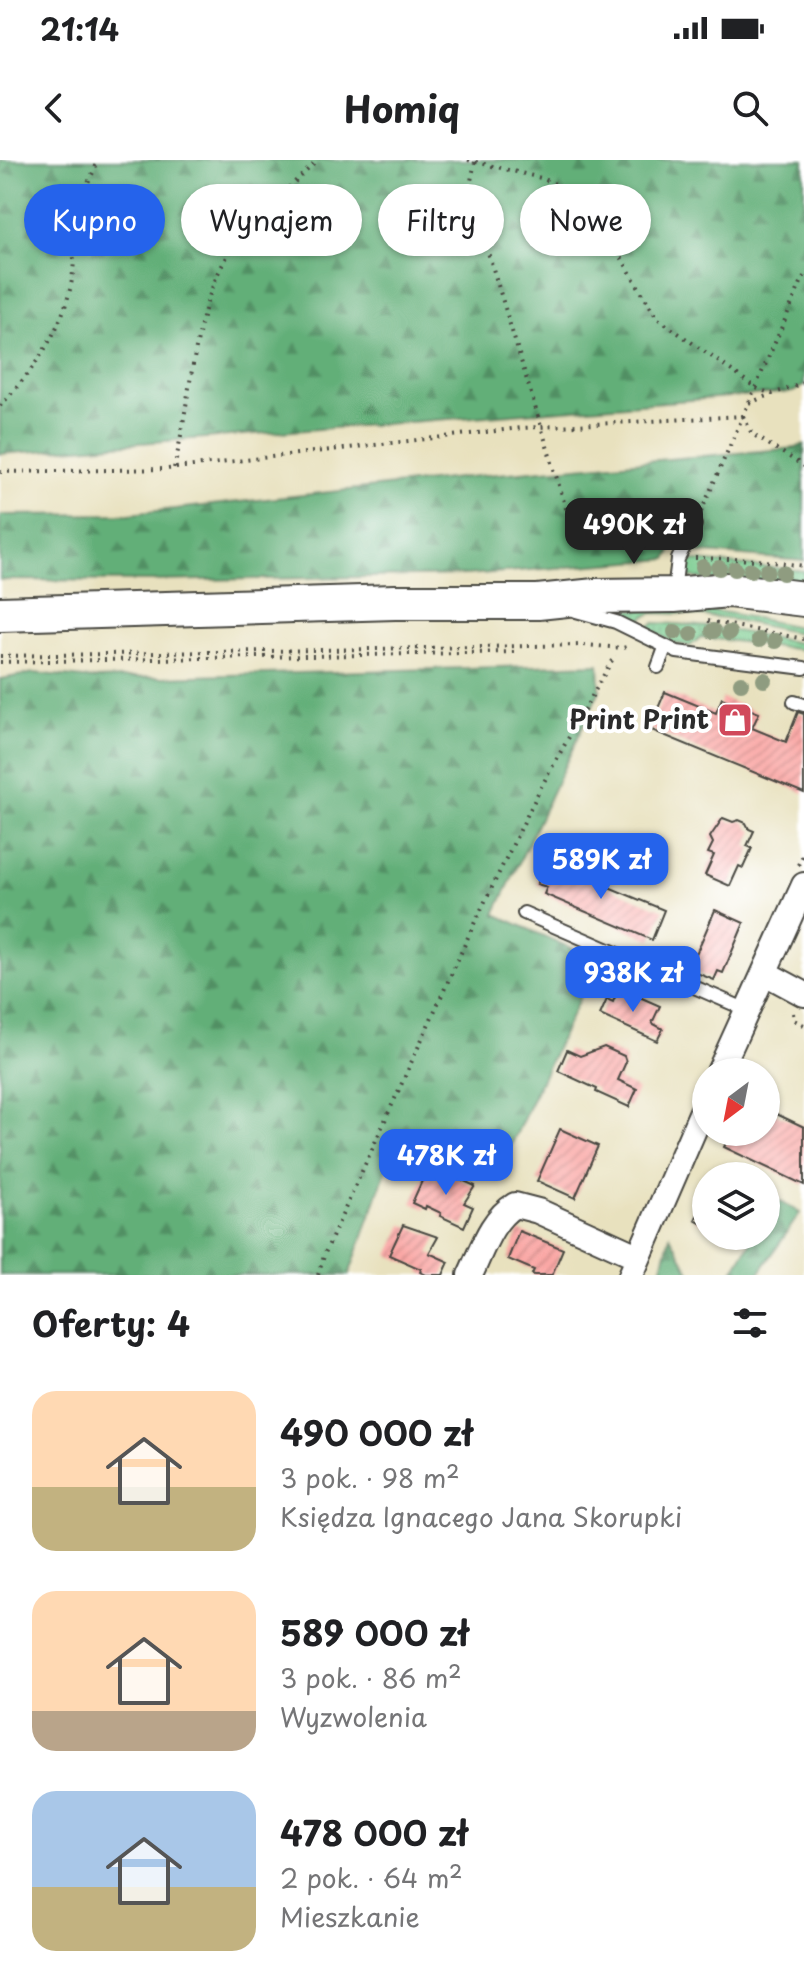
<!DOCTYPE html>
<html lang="pl">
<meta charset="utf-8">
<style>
:root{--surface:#fff;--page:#f2f2f2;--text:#202124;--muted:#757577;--accent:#2563eb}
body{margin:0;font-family:"Playpen Sans",sans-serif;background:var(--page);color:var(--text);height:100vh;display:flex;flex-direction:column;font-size:30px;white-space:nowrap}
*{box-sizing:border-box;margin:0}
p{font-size:26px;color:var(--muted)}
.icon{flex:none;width:44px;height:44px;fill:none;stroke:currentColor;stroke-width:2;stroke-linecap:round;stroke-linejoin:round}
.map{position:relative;height:1115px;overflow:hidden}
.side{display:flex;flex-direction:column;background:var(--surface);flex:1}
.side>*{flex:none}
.hud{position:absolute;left:24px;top:24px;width:756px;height:72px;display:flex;gap:16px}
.needle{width:52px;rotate:212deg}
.tools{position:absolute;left:692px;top:898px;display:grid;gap:16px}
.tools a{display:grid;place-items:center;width:88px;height:88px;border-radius:50%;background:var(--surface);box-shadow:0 2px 6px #0004;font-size:40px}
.price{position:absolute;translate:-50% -68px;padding:0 18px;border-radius:16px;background:var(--accent);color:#fff;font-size:26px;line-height:52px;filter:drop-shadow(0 2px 4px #0008)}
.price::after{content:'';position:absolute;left:50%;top:48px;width:24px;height:18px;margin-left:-12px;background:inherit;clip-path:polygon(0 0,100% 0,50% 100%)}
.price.current{background:#222;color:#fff}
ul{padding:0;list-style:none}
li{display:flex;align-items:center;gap:24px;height:200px;padding:0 32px}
li span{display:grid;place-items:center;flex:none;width:224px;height:160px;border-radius:24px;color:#555}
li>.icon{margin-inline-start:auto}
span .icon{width:96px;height:96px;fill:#fffc;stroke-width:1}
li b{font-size:34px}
h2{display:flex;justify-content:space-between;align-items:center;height:96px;padding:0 32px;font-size:34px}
.pill{padding:0 28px;border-radius:36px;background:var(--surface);box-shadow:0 2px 6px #0004;font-size:28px;line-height:72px}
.pill.current{background:var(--accent);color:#fff}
.status{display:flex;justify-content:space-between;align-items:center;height:56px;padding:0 40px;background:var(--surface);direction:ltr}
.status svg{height:22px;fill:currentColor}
header{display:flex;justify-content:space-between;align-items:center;height:104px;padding:0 32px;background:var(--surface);font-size:36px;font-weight:700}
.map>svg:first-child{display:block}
.grass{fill:url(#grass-tufts);stroke:#527b5c;stroke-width:2}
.forest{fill:url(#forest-firs);stroke:#466d52;stroke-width:2}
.building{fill:url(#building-hatch)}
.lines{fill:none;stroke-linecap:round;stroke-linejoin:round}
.lane-casing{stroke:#474641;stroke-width:16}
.street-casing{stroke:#474641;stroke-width:28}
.secondary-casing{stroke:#474641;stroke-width:38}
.path{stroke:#474641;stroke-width:4;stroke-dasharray:2 6;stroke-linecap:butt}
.lane{stroke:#fff;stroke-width:12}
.street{stroke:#fff;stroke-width:24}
.secondary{stroke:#fff;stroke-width:34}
.tree{fill:#8f9c80}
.labels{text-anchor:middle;stroke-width:8;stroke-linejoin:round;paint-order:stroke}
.poi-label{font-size:26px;font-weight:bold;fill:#2b2b2b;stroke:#fff;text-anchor:end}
</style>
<div class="status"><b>21:14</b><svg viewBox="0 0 49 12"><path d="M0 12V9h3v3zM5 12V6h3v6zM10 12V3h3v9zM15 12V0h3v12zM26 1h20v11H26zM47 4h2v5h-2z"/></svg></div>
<header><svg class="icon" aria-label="back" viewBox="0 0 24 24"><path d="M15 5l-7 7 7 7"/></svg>Homiq<svg class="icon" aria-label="search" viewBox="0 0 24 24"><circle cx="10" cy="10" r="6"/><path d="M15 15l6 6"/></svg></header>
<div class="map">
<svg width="804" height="1115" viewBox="0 0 804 1115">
<defs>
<pattern id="grass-tufts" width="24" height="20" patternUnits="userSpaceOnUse" patternTransform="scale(2)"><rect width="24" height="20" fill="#78cb8d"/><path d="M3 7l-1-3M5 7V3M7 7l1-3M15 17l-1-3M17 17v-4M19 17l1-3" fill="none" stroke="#68ae7a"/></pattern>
<pattern id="forest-firs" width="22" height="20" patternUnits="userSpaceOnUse" patternTransform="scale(2)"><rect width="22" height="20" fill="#62af78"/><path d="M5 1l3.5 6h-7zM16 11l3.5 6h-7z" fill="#518f63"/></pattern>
<pattern id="building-hatch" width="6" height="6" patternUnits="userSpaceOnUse" patternTransform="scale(2)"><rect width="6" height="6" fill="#faa7a5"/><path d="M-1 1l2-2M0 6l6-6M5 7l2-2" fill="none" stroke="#d6908e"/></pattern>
</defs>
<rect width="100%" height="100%" fill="#fff"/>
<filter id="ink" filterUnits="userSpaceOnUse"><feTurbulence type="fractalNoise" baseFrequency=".0125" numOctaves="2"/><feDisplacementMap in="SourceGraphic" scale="16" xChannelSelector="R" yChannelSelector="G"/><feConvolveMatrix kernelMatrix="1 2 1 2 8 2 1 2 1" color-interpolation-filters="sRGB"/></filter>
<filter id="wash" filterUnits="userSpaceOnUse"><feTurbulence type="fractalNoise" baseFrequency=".006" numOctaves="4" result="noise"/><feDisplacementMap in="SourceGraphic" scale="32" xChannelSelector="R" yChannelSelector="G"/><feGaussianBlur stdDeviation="1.8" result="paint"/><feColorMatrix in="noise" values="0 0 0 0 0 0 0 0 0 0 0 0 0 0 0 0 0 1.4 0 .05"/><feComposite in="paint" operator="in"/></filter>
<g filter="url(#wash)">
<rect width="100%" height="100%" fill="#e8e1be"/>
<!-- grass -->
<path class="grass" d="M 685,400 L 804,411 L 804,431 L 688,417 L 684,408 Z
M 673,447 L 728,453 L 804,468 L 804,474 L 730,459 L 687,454 L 653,453 L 645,456 L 638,464 L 608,451 Z
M 654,463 C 705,464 754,474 804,484 L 804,490 L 701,477 L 690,486 L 674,483 L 647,468 Z"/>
<!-- forest -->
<path class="forest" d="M 0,0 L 804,0 L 804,226 L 793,232 L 0,294 Z
M 804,284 L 804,401 L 694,392 L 675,383 L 667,399 L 466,415 L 153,421 L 0,420 L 0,355 L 129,354 L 486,315 L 796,288 Z
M 599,504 L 600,530 L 495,754 L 597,800 L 496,1018 L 399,974 L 349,1115 L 0,1115 L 0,519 L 34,513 L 94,519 Z
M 776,1039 L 800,1053 L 758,1115 L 731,1115 L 754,1076 L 766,1076 L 766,1056 Z
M 670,1076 L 691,1114 L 696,1115 L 660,1115 Z"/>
<g id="blocks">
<!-- building -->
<path class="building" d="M 665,532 L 716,553 L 722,538 L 759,553 L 752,568 L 786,582 L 798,552 L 804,554 L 804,633 L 649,569 Z
M 723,658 L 733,662 L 739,660 L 746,663 L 749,669 L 754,671 L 747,686 L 752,688 L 743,708 L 739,706 L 730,726 L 705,715 L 714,695 L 708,693 L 713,683 L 710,677 Z
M 546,704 L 554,708 L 556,705 L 664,750 L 652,780 L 544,734 L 547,727 L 537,724 Z
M 715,750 L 744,763 L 723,813 L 718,811 L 714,820 L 689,810 Z
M 619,828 L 660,846 L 652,863 L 663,869 L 657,881 L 600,855 L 607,839 L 613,842 Z
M 604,887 L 624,896 L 626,902 L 618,920 L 637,929 L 629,947 L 596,932 L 597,929 L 558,911 L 567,890 L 580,896 Z
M 766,949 L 804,967 L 804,1025 L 724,987 L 731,972 L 766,972 Z
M 560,969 L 598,986 L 575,1038 L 537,1021 Z
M 440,1010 L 475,1026 L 464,1043 L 473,1047 L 464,1067 L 440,1056 L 441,1053 L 426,1046 L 425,1049 L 412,1043 L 425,1014 L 436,1019 Z
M 706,1037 L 706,1066 L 695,1060 Z
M 403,1065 L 438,1077 L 429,1093 L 449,1102 L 443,1115 L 426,1115 L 420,1112 L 421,1109 L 389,1095 Z
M 519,1071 L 563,1089 L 552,1115 L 534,1115 L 532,1114 L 534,1110 L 508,1099 Z"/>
</g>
</g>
<g filter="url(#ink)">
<use href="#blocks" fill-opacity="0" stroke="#474641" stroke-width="2"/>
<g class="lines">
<defs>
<path id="lane" d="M 674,431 L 678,399 L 695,365
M 576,451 L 616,462 L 677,492 L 804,508
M 658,507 L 665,488
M 794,542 L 804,545
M 524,753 L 747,850"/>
<path id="street" d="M 765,813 L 804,834
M 719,912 L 804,725
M 470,1115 C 482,1090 491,1059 515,1045 L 538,1051 L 637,1096
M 631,1115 L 706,942"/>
<path id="secondary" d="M 0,454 L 395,442 L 538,442 L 595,436 L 674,435 L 728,430 L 804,439"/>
</defs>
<!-- lane casing -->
<use href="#lane" class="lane-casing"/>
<!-- street casing -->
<use href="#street" class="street-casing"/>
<!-- secondary casing -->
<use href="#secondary" class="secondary-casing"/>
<!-- path -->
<path class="path" d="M 468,0 L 541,18 L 568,29 L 598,58 L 657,158 L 756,228 L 772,234 L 804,223
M 475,2 L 469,30 L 568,355
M 749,243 L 769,235
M 0,246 C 32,212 61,173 71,125 C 76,101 73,76 77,51 C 79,34 93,17 98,0
M 743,256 L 752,274 L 804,306
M 174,308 C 190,246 194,145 229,94 C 253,58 287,30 318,0
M 0,312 L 167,309 L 521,268 L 743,256
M 701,352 L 804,116
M 695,398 L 757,400 L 804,406
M 708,461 L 804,479
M 0,496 L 584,485 L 623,488 L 630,486
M 0,502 L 515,492
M 798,705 L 804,693
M 793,853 L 794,860 L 804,865
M 318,1115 L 325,1093 L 474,764 L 541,627 L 615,495"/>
<!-- lane -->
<use href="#lane" class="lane"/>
<!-- street -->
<use href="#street" class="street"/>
<!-- secondary -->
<use href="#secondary" class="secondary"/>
</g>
<!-- trees -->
<g class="tree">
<circle cx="703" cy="407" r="8"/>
<circle cx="719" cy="408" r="8"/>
<circle cx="735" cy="409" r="8"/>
<circle cx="751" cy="410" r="8"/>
<circle cx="767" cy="411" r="8"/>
<circle cx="783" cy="413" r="8"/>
<circle cx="713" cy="471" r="8"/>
<circle cx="675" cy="472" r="8"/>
<circle cx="729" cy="473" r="8"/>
<circle cx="691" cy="474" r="8"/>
<circle cx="759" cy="480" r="8"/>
<circle cx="775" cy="481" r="8"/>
<circle cx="764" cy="520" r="8"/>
<circle cx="741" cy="523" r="8"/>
</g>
</g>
<!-- icons -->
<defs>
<symbol id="shop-square" viewBox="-11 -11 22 22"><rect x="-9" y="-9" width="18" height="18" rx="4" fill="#d1495b" stroke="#fff"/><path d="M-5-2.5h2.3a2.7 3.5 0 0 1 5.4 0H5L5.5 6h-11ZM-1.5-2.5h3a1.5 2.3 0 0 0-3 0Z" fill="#fff"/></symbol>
</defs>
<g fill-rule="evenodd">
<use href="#shop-square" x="715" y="540" width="40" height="40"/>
</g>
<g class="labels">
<!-- poi labels -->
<g class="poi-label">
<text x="709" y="569">Print Print</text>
</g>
</g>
</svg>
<div class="tools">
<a><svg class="needle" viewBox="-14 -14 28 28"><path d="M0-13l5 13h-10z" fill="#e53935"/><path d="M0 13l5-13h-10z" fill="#757577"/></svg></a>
<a><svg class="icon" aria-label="layers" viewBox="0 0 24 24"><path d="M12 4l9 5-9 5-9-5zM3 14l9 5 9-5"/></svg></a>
</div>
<b class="price current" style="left:634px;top:406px">490K zł</b>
<b class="price" style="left:601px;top:741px">589K zł</b>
<b class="price" style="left:633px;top:854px">938K zł</b>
<b class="price" style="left:446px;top:1037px">478K zł</b>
<div class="hud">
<a class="pill current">Kupno</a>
<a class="pill">Wynajem</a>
<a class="pill">Filtry</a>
<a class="pill">Nowe</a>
</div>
</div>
<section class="side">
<h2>Oferty: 4<svg class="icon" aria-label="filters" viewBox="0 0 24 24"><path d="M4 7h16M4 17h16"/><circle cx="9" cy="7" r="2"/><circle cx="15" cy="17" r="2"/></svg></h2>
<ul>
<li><span style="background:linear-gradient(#ffd9b3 60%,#c2b280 0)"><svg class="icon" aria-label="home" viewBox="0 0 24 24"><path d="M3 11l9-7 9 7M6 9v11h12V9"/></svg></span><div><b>490 000 zł</b><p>3 pok. · 98 m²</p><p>Księdza Ignacego Jana Skorupki</p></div></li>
<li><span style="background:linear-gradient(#ffd9b3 75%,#b9a48a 0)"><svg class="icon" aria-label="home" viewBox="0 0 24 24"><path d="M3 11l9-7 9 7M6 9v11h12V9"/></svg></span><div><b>589 000 zł</b><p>3 pok. · 86 m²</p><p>Wyzwolenia</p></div></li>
<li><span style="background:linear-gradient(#a9c7e8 60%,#c2b280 0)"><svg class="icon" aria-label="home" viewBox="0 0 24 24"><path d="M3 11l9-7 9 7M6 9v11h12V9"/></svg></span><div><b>478 000 zł</b><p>2 pok. · 64 m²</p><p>Mieszkanie</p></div></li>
</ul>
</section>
